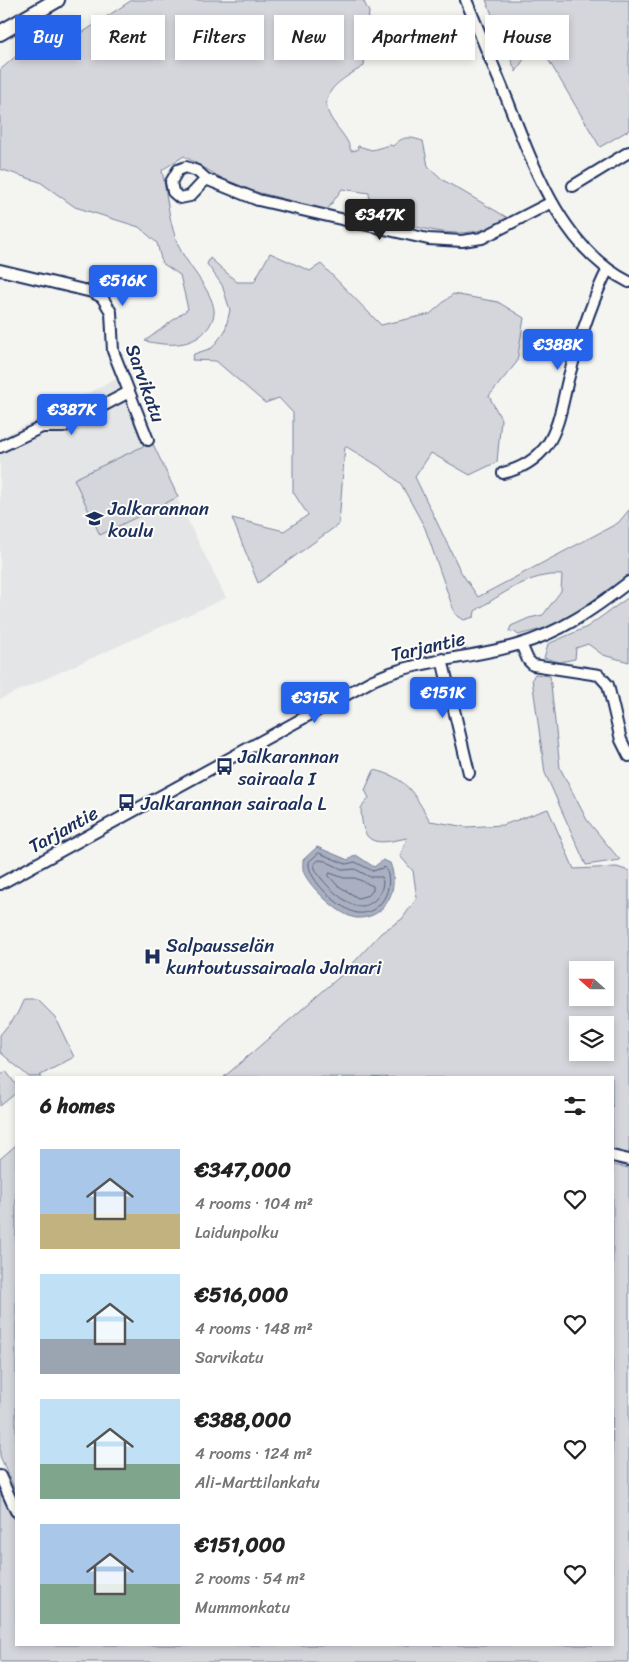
<!DOCTYPE html>
<meta charset="utf-8">
<style>
:root{--surface:#fff;--page:#f2f2f2;--text:#222;--muted:#767676;--accent:#2563eb}
body{margin:0;font-family:Sriracha,sans-serif;background:var(--page);color:var(--text);height:100vh;display:flex;flex-direction:column;font-size:19px;white-space:nowrap}
*{box-sizing:border-box;margin:0}
p{font-size:16px;color:var(--muted)}
.icon{flex:none;width:28px;height:28px;fill:none;stroke:currentColor;stroke-width:2;stroke-linecap:round;stroke-linejoin:round}
.map{position:relative;flex:1;overflow:hidden}
.drawer{position:absolute;left:15px;top:1076px;width:599px;height:570px;display:flex;flex-direction:column;background:var(--surface);border-radius:0px;box-shadow:0 2px 8px #0003}
.drawer>*{flex:none}
.hud{position:absolute;left:15px;top:15px;width:600px;height:45px;display:flex;gap:10px}
.needle{width:32px;rotate:291deg}
.controls{position:absolute;left:569px;top:961px;display:grid;gap:10px}
.controls a{display:grid;place-items:center;width:45px;height:45px;border-radius:0px;background:var(--surface);box-shadow:0 2px 8px #0003;font-size:25px}
.price{position:absolute;translate:-50% -42px;padding:0 11px;border-radius:5px;background:var(--accent);color:#fff;font-size:16px;line-height:32px;filter:drop-shadow(0 1px 2px #0008)}
.price::after{content:'';position:absolute;left:50%;top:30px;width:15px;height:11px;margin-left:-8px;background:inherit;clip-path:polygon(0 0,100% 0,50% 100%)}
.price.current{background:#222;color:#fff}
ul{padding:0;list-style:none}
li{display:flex;align-items:center;gap:15px;height:125px;padding:0 25px}
li span{display:grid;place-items:center;flex:none;width:140px;height:100px;border-radius:0px;color:#555}
li>.icon{margin-inline-start:auto}
span .icon{width:60px;height:60px;fill:#fffc;stroke-width:1}
li b{font-size:21px}
h2{display:flex;justify-content:space-between;align-items:center;height:60px;padding:0 25px;font-size:21px}
.chip{padding:0 18px;border-radius:0px;background:var(--surface);box-shadow:0 2px 8px #0003;font-size:18px;line-height:45px}
.chip.current{background:var(--accent);color:#fff}
.map>svg:first-child{display:block}
.built{fill:#e4e5e6}
.green{fill:#d4d6db;stroke:#78829c;fill-rule:evenodd}
.water{fill:#aab0bf;stroke:#717c98}
.lines{fill:none;stroke-linecap:round;stroke-linejoin:round}
.shore{stroke:#546385;stroke-width:1}
.minor-casing{stroke:#1b2f5e;stroke-width:14}
.secondary-casing{stroke:#1b2f5e;stroke-width:18}
.minor{stroke:#fdfcf7;stroke-width:10}
.secondary{stroke:#fdfcf7;stroke-width:14}
.labels{text-anchor:middle;stroke-width:4;stroke-linejoin:round;paint-order:stroke}
.street-label{font-size:19px;fill:#1b2f5e;stroke:#fdfcf7}
.poi-label{font-size:19px;fill:#1b2f5e;stroke:#fdfcf7;text-anchor:start}
</style>
<div class="map">
<svg width="629" height="1662" viewBox="0 0 629 1662">
<rect width="100%" height="100%" fill="#f4f4f1"/>
<filter id="ink" filterUnits="userSpaceOnUse"><feTurbulence type="fractalNoise" baseFrequency=".02" numOctaves="2"/><feDisplacementMap in="SourceGraphic" scale="10" xChannelSelector="R" yChannelSelector="G"/><feConvolveMatrix kernelMatrix="1 2 1 2 8 2 1 2 1" color-interpolation-filters="sRGB"/></filter>
<g filter="url(#ink)">
<!-- built -->
<path class="built" d="M 128,373 L 148,440 L 226,598 L 0,699 L 0,438 Z"/>
<!-- green -->
<path class="green" d="M 132,0 L 363,0 L 369,12 L 364,66 C 341,80 312,94 335,124 C 342,134 348,139 351,151 L 357,150 L 358,146 L 372,150 L 390,145 L 393,146 C 404,135 409,137 423,141 L 428,166 L 443,180 L 508,218 C 458,249 422,223 371,219 L 369,193 L 342,189 L 327,210 L 237,187 L 184,156 L 162,170 C 167,195 169,226 180,249 C 189,267 212,291 214,310 C 215,315 211,324 208,328 C 193,348 167,346 145,341 L 188,309 L 180,275 L 162,263 L 157,243 L 139,227 L 75,207 L 40,182 L 0,169 L 0,70 L 23,50 L 62,46 Z
M 486,0 L 629,0 L 629,130 L 600,147 L 536,39 L 516,72 Z
M 270,253 L 310,271 L 321,264 L 381,325 L 430,314 L 453,294 L 498,302 L 524,318 L 517,362 L 489,396 L 501,419 L 497,462 L 470,475 L 431,453 L 415,477 L 461,572 L 478,597 L 618,523 L 629,510 L 629,574 L 588,606 L 550,627 L 518,635 L 515,632 L 509,631 L 511,626 L 529,618 L 543,615 L 561,591 L 562,575 C 531,572 501,595 475,611 L 474,617 L 464,620 L 455,614 L 425,528 L 401,484 L 382,468 L 345,446 L 339,524 L 258,583 L 232,518 L 284,531 L 308,515 L 293,492 L 293,413 L 279,398 L 265,403 L 216,361 L 192,360 L 194,354 L 212,348 L 225,331 L 230,310 L 222,285 L 207,264 L 210,258 L 237,282 L 254,282 Z
M 152,442 L 178,497 L 100,535 L 74,479 Z
M 629,597 L 629,662 L 603,655 L 588,644 L 576,648 L 575,659 L 560,662 L 544,658 L 548,644 L 587,627 Z
M 535,674 L 550,676 L 560,768 L 587,820 L 620,860 L 586,865 L 545,773 L 532,679 Z
M 374,770 C 407,777 414,794 430,821 L 467,827 L 503,825 L 548,809 L 574,869 L 617,867 L 629,871 L 629,1154 L 613,1150 L 612,1078 L 224,1077 L 345,972 L 381,933 L 402,919 L 417,898 L 413,871 L 400,856 L 407,838 C 374,845 362,846 361,808 L 369,798 L 365,790 ZM 578,970 L 605,970 L 605,998 L 578,998 ZM 578,1025 L 605,1025 L 605,1052 L 578,1052 Z
M 24,999 L 37,999 L 55,1017 L 74,1057 L 39,1076 L 41,1077 L 29,1077 L 0,1052 L 0,1035 L 17,1014 Z
M 6,1071 L 16,1085 L 16,1093 L 0,1106 L 0,1076 Z
M 16,1145 L 16,1492 L 0,1456 L 0,1159 Z
M 613,1165 L 629,1168 L 629,1662 L 0,1662 L 0,1487 L 16,1524 L 16,1645 L 612,1645 Z"/>
<!-- water -->
<path class="water" d="M 317,847 L 348,860 L 356,855 L 374,867 L 383,860 L 390,863 C 400,887 387,919 357,918 C 341,917 312,889 305,875 C 302,870 303,865 303,860 Z"/>
<g class="lines">
<!-- shore -->
<path class="shore" d="M 319,853 L 346,864 L 355,862 L 373,871 L 385,867 C 396,886 381,916 357,913 C 341,910 306,879 309,862 Z
M 319,860 L 325,861 L 344,870 L 355,869 L 370,877 L 382,877 C 386,890 374,907 359,906 C 346,906 316,878 314,865 Z
M 330,873 L 344,878 L 355,878 L 373,886 L 373,890 L 369,895 L 358,898 L 337,885 L 329,876 Z"/>
<defs>
<path id="minor" d="M 466,0 C 480,33 493,66 507,99 C 533,165 561,248 629,282
M 206,179 L 190,196 L 180,198 L 173,192 L 171,182 L 178,170 L 186,167 L 197,171 L 206,179 L 258,200 L 428,239 L 462,241 L 482,238 L 552,202
M 573,186 L 629,152
M 0,270 L 92,292 L 102,297 L 111,312 L 113,351 L 148,440
M 0,447 L 42,427 L 63,427 L 129,392
M 503,473 C 520,469 536,460 547,445 C 560,426 563,398 569,376 C 579,341 591,302 608,269
M 521,644 L 528,660 L 533,665 L 599,675 L 608,685 L 621,740 L 629,756
M 442,659 L 469,773
M 0,884 L 373,680 C 419,659 469,659 517,645 C 560,633 594,609 629,582
M 612,1156 L 629,1160
M 0,1476 L 16,1511"/>
<path id="secondary" d="M 0,33 L 57,0"/>
</defs>
<!-- minor casing -->
<use href="#minor" class="minor-casing"/>
<!-- secondary casing -->
<use href="#secondary" class="secondary-casing"/>
<!-- minor -->
<use href="#minor" class="minor"/>
<!-- secondary -->
<use href="#secondary" class="secondary"/>
</g>
</g>
<!-- icons -->
<defs>
<symbol id="school-bare" viewBox="-9 -9 18 18"><path d="M0-5L7-2L0 1L-7-2ZM-4 1L0 2.5L4 1V4Q0 6-4 4Z" fill="#1b2f5e" stroke="#fdfcf7" stroke-width="2.5" paint-order="stroke"/></symbol>
<symbol id="bus-bare" viewBox="-9 -9 18 18"><path d="M-5-6H5V4H4V6H2V4H-2V6H-4V4H-5ZM-3.5-4V0h7V-4ZM-3.5 1.2v1.5H-2V1.2ZM2 1.2v1.5H3.5V1.2Z" fill="#1b2f5e" stroke="#fdfcf7" stroke-width="2.5" paint-order="stroke"/></symbol>
<symbol id="hospital-bare" viewBox="-9 -9 18 18"><path d="M-5-5h3v3.5h4V-5h3V5h-3V1.5h-4V5h-3Z" fill="#1b2f5e" stroke="#fdfcf7" stroke-width="2.5" paint-order="stroke"/></symbol>
</defs>
<g fill-rule="evenodd">
<use href="#school-bare" x="82" y="506" width="25" height="25"/>
<use href="#bus-bare" x="212" y="754" width="25" height="25"/>
<use href="#bus-bare" x="114" y="790" width="25" height="25"/>
<use href="#hospital-bare" x="140" y="944" width="25" height="25"/>
</g>
<g class="labels">
<!-- street labels -->
<g class="street-label">
<text transform="translate(146 383) rotate(70)" y="7">Sarvikatu</text>
<text transform="translate(428 646) rotate(-13)" y="7">Tarjantie</text>
<text transform="translate(63 829) rotate(-29)" y="7">Tarjantie</text>
</g>
<!-- poi labels -->
<g class="poi-label">
<text x="108" y="515">Jalkarannan<tspan x="108" dy="22">koulu</tspan></text>
<text x="238" y="763">Jalkarannan<tspan x="238" dy="22">sairaala I</tspan></text>
<text x="141" y="810">Jalkarannan sairaala L</text>
<text x="166" y="952">Salpausselän<tspan x="166" dy="22">kuntoutussairaala Jalmari</tspan></text>
</g>
</g>
</svg>
<div class="controls">
<a><svg class="needle" viewBox="-14 -14 28 28"><path d="M0-13l5 13h-10z" fill="#e53935"/><path d="M0 13l5-13h-10z" fill="#767676"/></svg></a>
<a><svg class="icon" aria-label="layers" viewBox="0 0 24 24"><path d="M12 4l9 5-9 5-9-5zM3 14l9 5 9-5"/></svg></a>
</div>
<b class="price current" style="left:380px;top:241px">€347K</b>
<b class="price" style="left:123px;top:307px">€516K</b>
<b class="price" style="left:558px;top:371px">€388K</b>
<b class="price" style="left:72px;top:436px">€387K</b>
<b class="price" style="left:443px;top:719px">€151K</b>
<b class="price" style="left:315px;top:724px">€315K</b>
<div class="hud">
<a class="chip current">Buy</a>
<a class="chip">Rent</a>
<a class="chip">Filters</a>
<a class="chip">New</a>
<a class="chip">Apartment</a>
<a class="chip">House</a>
</div>
<section class="drawer">
<h2>6 homes<svg class="icon" aria-label="filters" viewBox="0 0 24 24"><path d="M4 7h16M4 17h16"/><circle cx="9" cy="7" r="2"/><circle cx="15" cy="17" r="2"/></svg></h2>
<ul>
<li><span style="background:linear-gradient(#a9c7e8 65%,#c2b280 0)"><svg class="icon" aria-label="home" viewBox="0 0 24 24"><path d="M3 11l9-7 9 7M6 9v11h12V9"/></svg></span><div><b>€347,000</b><p>4 rooms · 104 m²</p><p>Laidunpolku</p></div><svg class="icon" aria-label="heart" viewBox="0 0 24 24"><path d="M12 20l-8-8c-3-5 5-10 8-4 3-6 11-1 8 4z"/></svg></li>
<li><span style="background:linear-gradient(#bfe0f5 65%,#9aa5b1 0)"><svg class="icon" aria-label="home" viewBox="0 0 24 24"><path d="M3 11l9-7 9 7M6 9v11h12V9"/></svg></span><div><b>€516,000</b><p>4 rooms · 148 m²</p><p>Sarvikatu</p></div><svg class="icon" aria-label="heart" viewBox="0 0 24 24"><path d="M12 20l-8-8c-3-5 5-10 8-4 3-6 11-1 8 4z"/></svg></li>
<li><span style="background:linear-gradient(#bfe0f5 65%,#7fa58c 0)"><svg class="icon" aria-label="home" viewBox="0 0 24 24"><path d="M3 11l9-7 9 7M6 9v11h12V9"/></svg></span><div><b>€388,000</b><p>4 rooms · 124 m²</p><p>Ali-Marttilankatu</p></div><svg class="icon" aria-label="heart" viewBox="0 0 24 24"><path d="M12 20l-8-8c-3-5 5-10 8-4 3-6 11-1 8 4z"/></svg></li>
<li><span style="background:linear-gradient(#a9c7e8 60%,#7fa58c 0)"><svg class="icon" aria-label="home" viewBox="0 0 24 24"><path d="M3 11l9-7 9 7M6 9v11h12V9"/></svg></span><div><b>€151,000</b><p>2 rooms · 54 m²</p><p>Mummonkatu</p></div><svg class="icon" aria-label="heart" viewBox="0 0 24 24"><path d="M12 20l-8-8c-3-5 5-10 8-4 3-6 11-1 8 4z"/></svg></li>
</ul>
</section>
</div>
